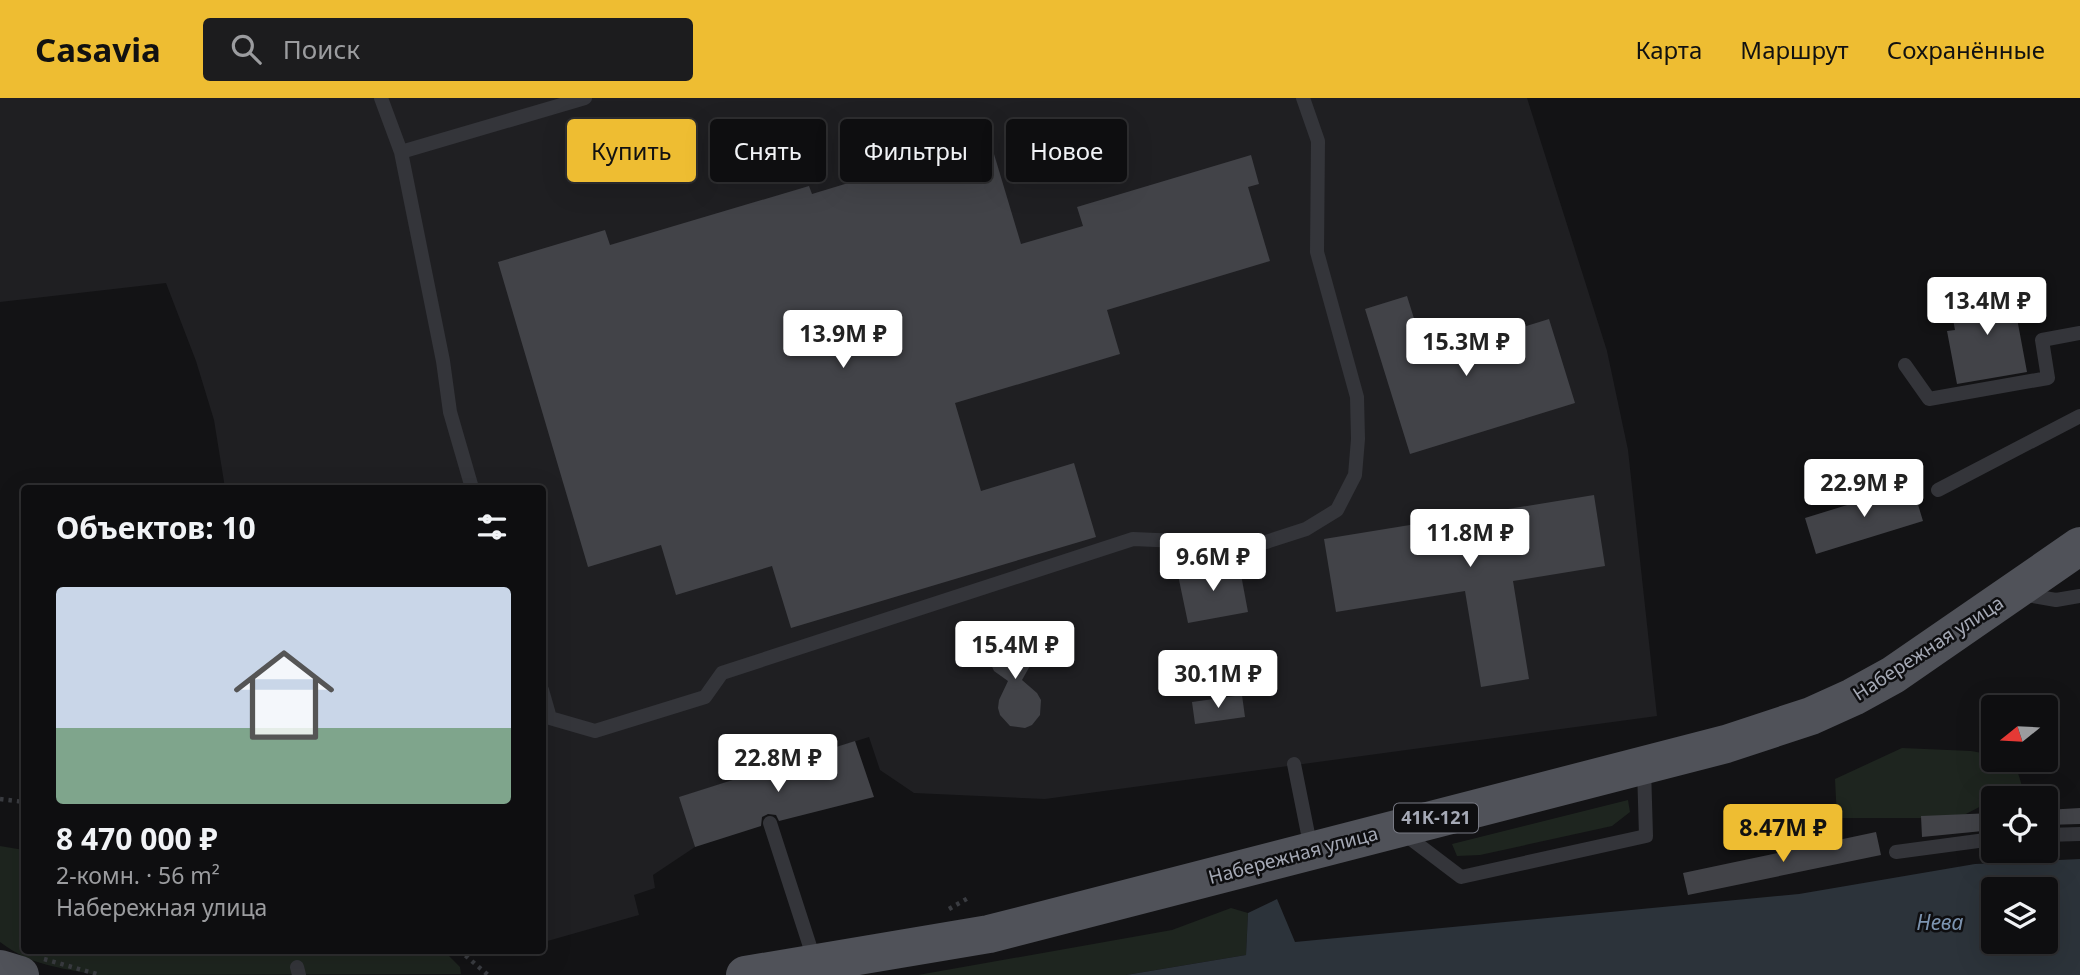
<!DOCTYPE html>
<html lang="ru">
<meta charset="utf-8">
<style>
:root{--surface:#0e0e10;--page:#1c1c1e;--text:#f1f3f6;--muted:#9b9c9f;--line:#2e2e30;--accent:#eebd32}
body{margin:0;font-family:"Noto Sans",sans-serif;background:var(--page);color:var(--text);height:100vh;display:flex;flex-direction:column;font-size:26px;white-space:nowrap}
*{box-sizing:border-box;margin:0}
p{font-size:23px;color:var(--muted)}
.icon{flex:none;width:38px;height:38px;fill:none;stroke:currentColor;stroke-width:2;stroke-linecap:round;stroke-linejoin:round}
.map{position:relative;flex:1;overflow:hidden}
.drawer{position:absolute;left:21px;top:387px;width:525px;height:469px;display:flex;flex-direction:column;background:var(--surface);border-radius:7px;box-shadow:0 7px 28px #0002,0 0 0 2px var(--line)}
.drawer>*{flex:none}
.hud{position:absolute;left:567px;top:21px;width:665px;height:63px;display:flex;gap:14px}
.needle{width:46px;rotate:252deg}
.tools{position:absolute;left:1981px;top:597px;display:grid;gap:14px}
.tools a{display:grid;place-items:center;width:77px;height:77px;border-radius:7px;background:var(--surface);box-shadow:0 7px 28px #0002,0 0 0 2px var(--line);font-size:35px}
.price{position:absolute;translate:-50% -60px;padding:0 16px;border-radius:7px;background:#fff;color:#222;font-size:23px;line-height:46px;filter:drop-shadow(0 2px 4px #0008)}
.price::after{content:'';position:absolute;left:50%;top:42px;width:21px;height:16px;margin-left:-10px;background:inherit;clip-path:polygon(0 0,100% 0,50% 100%)}
.price.active{background:var(--accent);color:#111}
ul{padding:0;list-style:none}
li{display:grid;align-content:center;gap:14px;height:371px;padding:0 35px}
li+li{border-top:2px solid var(--line)}
li span{display:grid;place-items:center;height:217px;border-radius:7px;color:#555}
li>.icon{margin-inline-start:auto}
span .icon{width:126px;height:126px;fill:#fffc;stroke-width:1}
li b{font-size:30px}
h2{display:flex;justify-content:space-between;align-items:center;height:84px;padding:0 35px;font-size:30px}
.chip{padding:0 24px;border-radius:7px;background:var(--surface);box-shadow:0 7px 28px #0002,0 0 0 2px var(--line);font-size:24px;line-height:63px}
.chip.active{background:var(--accent);color:#111}
header{display:flex;align-items:center;gap:42px;box-sizing:border-box;height:98px;padding:0 35px;background:var(--accent);color:#111}
header strong{font-size:33px}
nav{display:flex;gap:38px;margin-inline-start:auto;font-size:24px}
.search{width:490px;height:63px;background:var(--page);display:flex;align-items:center;gap:18px;box-sizing:border-box;padding:0 24px;border-radius:7px;color:var(--muted);font-size:26px}
.map>svg:first-child{display:block}
.built{fill:#1f1f22}
.green{fill:#1e251f}
.water{fill:#2c333a;fill-rule:evenodd}
.building{fill:#424348}
.lines{fill:none;stroke-linecap:round;stroke-linejoin:round}
.path{stroke:#3a3c41;stroke-width:4.5;stroke-dasharray:3.5 5;stroke-linecap:butt}
.lane{stroke:#34353a;stroke-width:14}
.primary{stroke:#505259;stroke-width:38}
.labels{text-anchor:middle;stroke-width:5;stroke-linejoin:round;paint-order:stroke}
.shield{fill:#0e0e10;stroke:#787a84;stroke-width:2}
.shield-label{font-size:18px;font-weight:bold;fill:#a5a9b5}
.street-label{font-size:19px;fill:#a5a9b5;stroke:#0e0e10}
.water-label{font-size:21px;font-style:italic;fill:#7c94b0;stroke:#0e0e10}
</style>
<header>
<strong>Casavia</strong>
<div class="search"><svg class="icon" aria-label="search" viewBox="0 0 24 24"><circle cx="10" cy="10" r="6"/><path d="M15 15l6 6"/></svg>Поиск</div>
<nav><a>Карта</a><a>Маршрут</a><a>Сохранённые</a></nav>
</header>
<div class="map">
<svg width="2080" height="877" viewBox="0 0 2080 877">
<rect width="100%" height="100%" fill="#131315"/>
<!-- built -->
<path class="built" d="M 0,0 L 1527,0 L 1607,253 L 1628,352 L 1657,618 L 1045,701 L 914,695 L 880,672 L 869,639 L 680,699 L 695,749 L 653,777 L 655,790 L 634,797 L 639,817 L 544,844 L 542,843 L 542,390 L 225,390 L 214,322 L 196,263 L 166,185 L 0,204 Z"/>
<!-- green -->
<path class="green" d="M 1902,650 L 1971,653 L 1993,657 L 1993,662 L 2014,662 L 2022,688 L 1997,700 L 1993,700 L 1993,702 L 1958,720 L 1837,720 L 1835,681 Z
M 1628,702 L 1630,714 L 1612,728 L 1480,757 L 1457,758 L 1452,746 Z
M 0,748 L 24,752 L 24,852 L 443,852 L 460,869 L 461,876 L 96,877 C 58,869 32,868 0,844 Z
M 1231,810 L 1248,815 L 1246,857 L 1126,877 L 918,877 L 1172,832 Z"/>
<!-- water -->
<path class="water" d="M 2080,761 L 2080,877 L 1126,877 L 1246,857 L 1248,815 L 1277,801 L 1295,844 L 1799,796 L 1975,766 ZM 1993,791 L 2046,791 L 2046,844 L 1993,844 Z"/>
<!-- building -->
<path class="building" d="M 988,36 L 1021,146 L 1083,128 L 1077,109 L 1251,57 L 1259,86 L 1248,89 L 1270,163 L 1107,212 L 1120,256 L 955,305 L 981,393 L 1074,365 L 1096,439 L 791,530 L 772,468 L 676,497 L 661,447 L 588,469 L 498,164 L 605,132 L 610,147 L 809,88 L 812,96 L 878,76 L 876,69 Z
M 2011,188 L 2027,274 L 1957,286 L 1947,233 L 1955,232 L 1952,216 L 1962,214 L 1958,198 Z
M 1407,198 L 1426,259 L 1549,221 L 1575,305 L 1410,356 L 1365,211 Z
M 1912,387 L 1923,423 L 1816,456 L 1805,420 Z
M 1594,397 L 1605,468 L 1513,483 L 1529,581 L 1481,589 L 1465,493 L 1336,514 L 1324,441 Z
M 1239,466 L 1248,514 L 1188,525 L 1178,477 Z
M 1007,536 L 1022,540 L 1031,551 L 1031,566 L 1022,582 L 1037,595 L 1041,602 L 1040,617 L 1032,627 L 1025,630 L 1010,628 L 1000,617 L 998,610 L 999,602 L 1008,583 L 994,573 L 988,560 L 993,545 L 1000,539 Z
M 1242,597 L 1245,619 L 1195,626 L 1192,604 Z
M 855,643 L 874,699 L 779,723 L 776,717 L 768,716 L 762,719 L 761,728 L 695,749 L 679,699 Z
M 2080,710 L 2080,726 L 2046,727 L 2046,712 Z
M 1993,715 L 1993,732 L 1922,739 L 1921,718 Z
M 1876,734 L 1881,757 L 1688,797 L 1683,775 Z"/>
<g class="lines">
<!-- path -->
<path class="path" d="M 0,701 L 24,704
M 949,811 L 970,799
M 459,852 L 488,877
M 44,861 L 100,877"/>
<!-- lane -->
<path class="lane" d="M 381,0 L 401,54 L 443,263 L 450,314 L 472,390
M 401,54 L 585,0
M 1905,267 L 1929,301 L 2048,280 L 2042,242 L 2080,235
M 1938,392 L 2080,318
M 2021,496 L 2056,502 L 2080,498
M 542,592 L 550,620 L 595,633 L 705,599 L 722,575 L 1133,441 L 1225,445 L 1266,444 L 1306,431 L 1337,412 L 1355,377 L 1358,341 L 1357,299 L 1317,154 L 1318,43 L 1303,0
M 1294,666 L 1311,751
M 770,725 L 815,864
M 1403,735 L 1461,779 L 1646,738 L 1644,670
M 2046,737 L 2080,736
M 1896,754 L 1993,741
M 297,869 L 299,877"/>
<!-- primary -->
<path class="primary" d="M 0,871 L 20,877
M 745,877 L 989,836 L 1726,646 L 1811,618 L 1853,599 L 1893,577 L 2080,448"/>
</g>
<g class="labels">
<!-- shield labels -->
<rect class="shield" x="1394" y="705.5" width="84" height="29" rx="5"/>
<g class="shield-label">
<text x="1436" y="726">41К-121</text>
</g>
<!-- street labels -->
<g class="street-label">
<text transform="translate(1928 550) rotate(-33)" y="7">Набережная улица</text>
<text transform="translate(1293 757) rotate(-15)" y="7">Набережная улица</text>
</g>
<!-- water labels -->
<g class="water-label">
<text x="1940" y="832">Нева</text>
</g>
</g>
</svg>
<div class="tools">
<a><svg class="needle" viewBox="-14 -14 28 28"><path d="M0-13l5 13h-10z" fill="#e53935"/><path d="M0 13l5-13h-10z" fill="#9b9c9f"/></svg></a>
<a><svg class="icon" aria-label="locate" viewBox="0 0 24 24"><circle cx="12" cy="12" r="6"/><path d="M12 2v4M12 18v4M2 12h4M18 12h4"/></svg></a>
<a><svg class="icon" aria-label="layers" viewBox="0 0 24 24"><path d="M12 4l9 5-9 5-9-5zM3 14l9 5 9-5"/></svg></a>
</div>
<b class="price" style="left:1987px;top:239px">13.4M ₽</b>
<b class="price" style="left:843px;top:272px">13.9M ₽</b>
<b class="price" style="left:1466px;top:280px">15.3M ₽</b>
<b class="price" style="left:1864px;top:421px">22.9M ₽</b>
<b class="price" style="left:1470px;top:471px">11.8M ₽</b>
<b class="price" style="left:1213px;top:495px">9.6M ₽</b>
<b class="price" style="left:1015px;top:583px">15.4M ₽</b>
<b class="price" style="left:1218px;top:612px">30.1M ₽</b>
<b class="price" style="left:778px;top:696px">22.8M ₽</b>
<b class="price active" style="left:1783px;top:766px">8.47M ₽</b>
<div class="hud">
<a class="chip active">Купить</a>
<a class="chip">Снять</a>
<a class="chip">Фильтры</a>
<a class="chip">Новое</a>
</div>
<section class="drawer">
<h2>Объектов: 10<svg class="icon" aria-label="filters" viewBox="0 0 24 24"><path d="M4 7h16M4 17h16"/><circle cx="9" cy="7" r="2"/><circle cx="15" cy="17" r="2"/></svg></h2>
<ul>
<li><span style="background:linear-gradient(#c9d6e8 65%,#7fa58c 0)"><svg class="icon" aria-label="home" viewBox="0 0 24 24"><path d="M3 11l9-7 9 7M6 9v11h12V9"/></svg></span><div><b>8 470 000 ₽</b><p>2-комн. · 56 m²</p><p>Набережная улица</p></div></li>
</ul>
</section>
</div>
